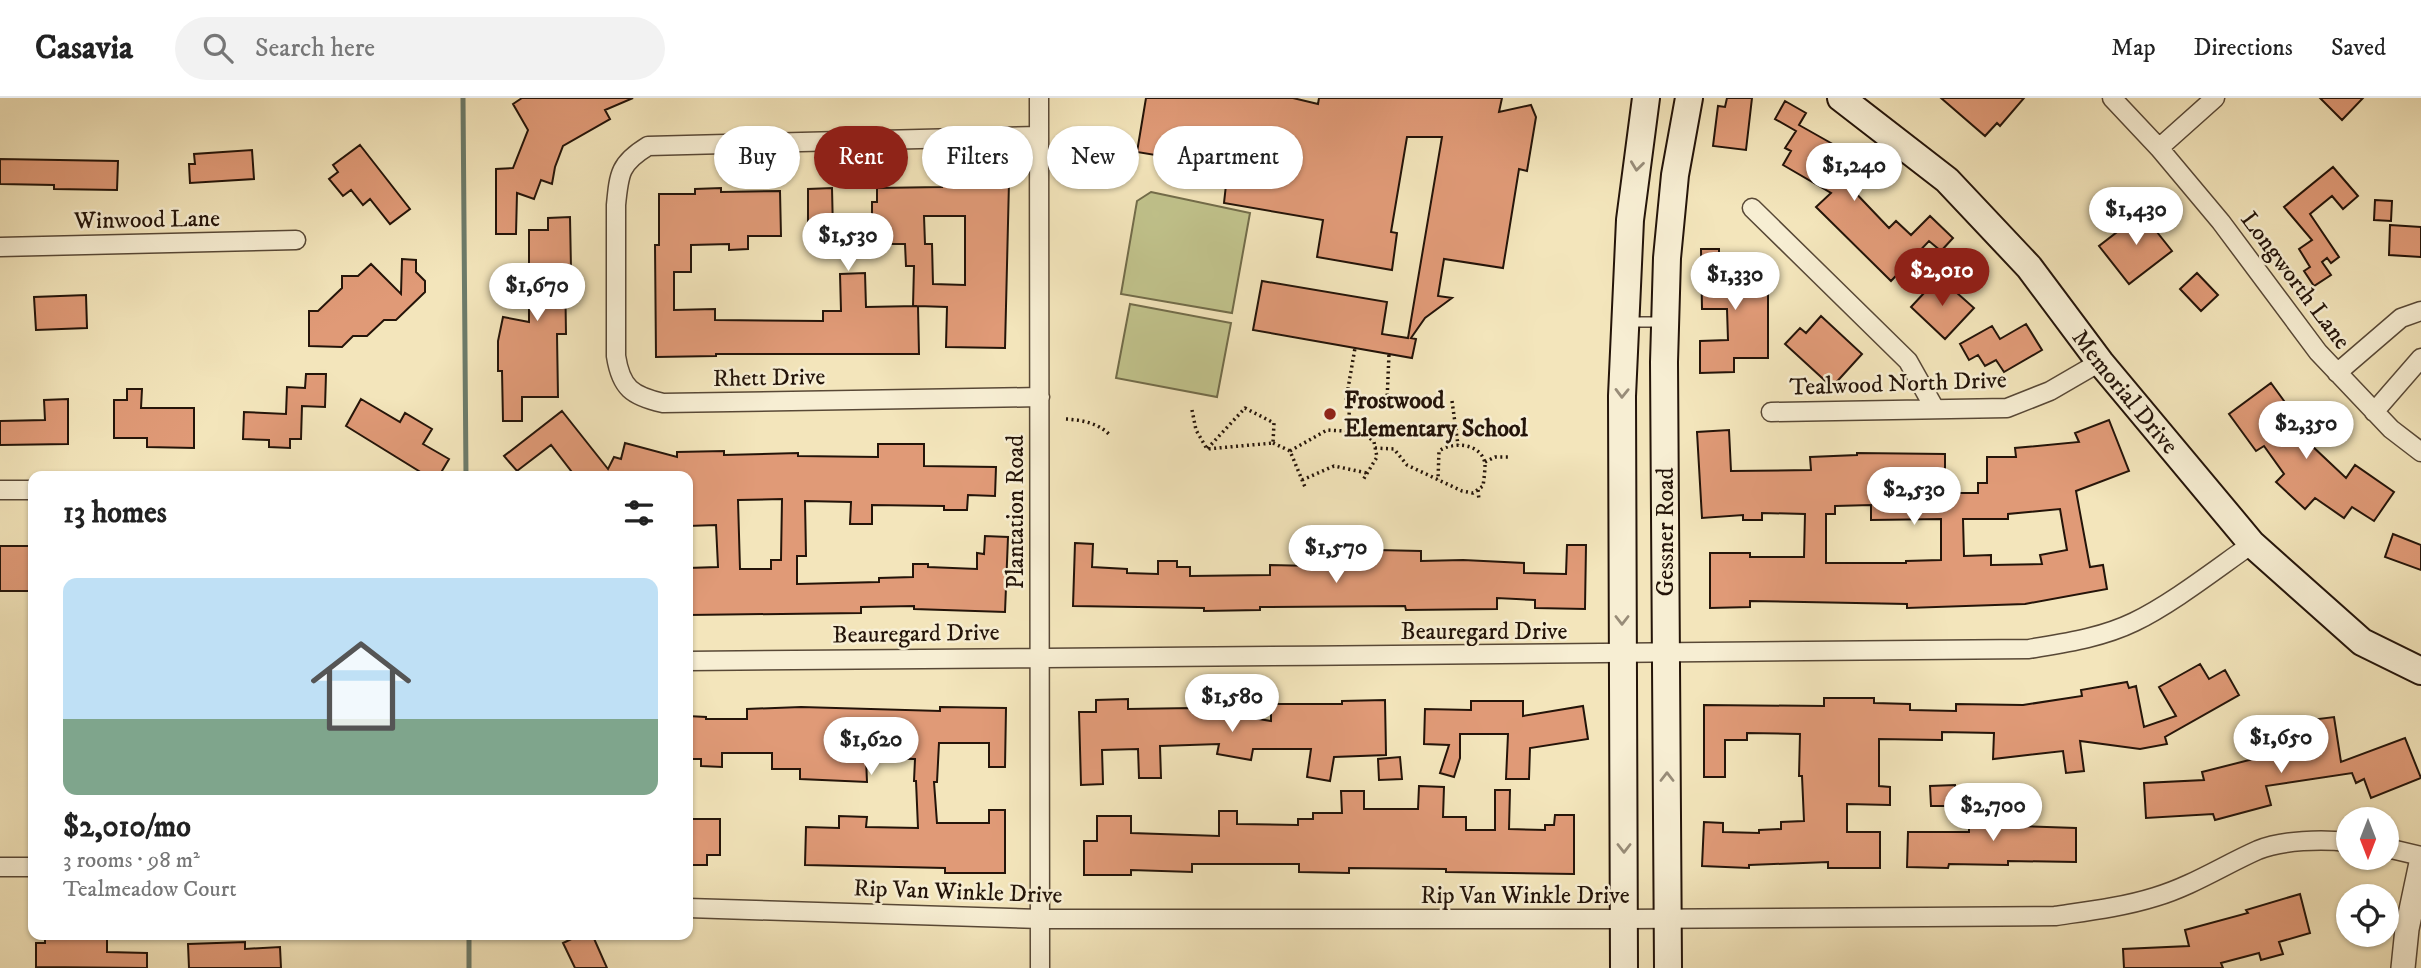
<!DOCTYPE html>
<meta charset="utf-8">
<style>
:root{--surface:#fff;--page:#f2f2f2;--text:#222;--muted:#767676;--line:#e0e0e0;--accent:#8f2418}
body{margin:0;font-family:"IM FELL DW Pica",serif;background:var(--page);color:var(--text);height:100vh;display:flex;flex-direction:column;font-size:26px;white-space:nowrap}
*{box-sizing:border-box;margin:0}
p{font-size:23px;color:var(--muted)}
.icon{flex:none;width:38px;height:38px;fill:none;stroke:currentColor;stroke-width:2;stroke-linecap:round;stroke-linejoin:round}
.map{position:relative;flex:1;overflow:hidden}
.sheet{position:absolute;left:28px;top:373px;width:665px;height:469px;display:flex;flex-direction:column;background:var(--surface);border-radius:14px;box-shadow:0 2px 5px #0004}
.sheet>*{flex:none}
.top-card{position:absolute;left:714px;top:28px;width:665px;height:63px;display:flex;gap:14px}
.needle{width:46px;rotate:180deg}
.tools{position:absolute;left:2336px;top:709px;display:grid;gap:14px}
.tools a{display:grid;place-items:center;width:63px;height:63px;border-radius:50%;background:var(--surface);box-shadow:0 2px 5px #0004;font-size:35px}
.price{position:absolute;translate:-50% -60px;padding:0 16px;border-radius:24px;background:#fff;color:#222;font-size:23px;line-height:46px;filter:drop-shadow(0 2px 4px #0008)}
.price::after{content:'';position:absolute;left:50%;top:42px;width:21px;height:16px;margin-left:-10px;background:inherit;clip-path:polygon(0 0,100% 0,50% 100%)}
.price.on{background:var(--accent);color:#fff}
ul{padding:0;list-style:none}
li{display:grid;align-content:center;gap:14px;height:371px;padding:0 35px}
li+li{border-top:2px solid var(--line)}
li span{display:grid;place-items:center;height:217px;border-radius:14px;color:#555}
li>.icon{margin-inline-start:auto}
span .icon{width:126px;height:126px;fill:#fffc;stroke-width:1}
li b{font-size:30px}
h2{display:flex;justify-content:space-between;align-items:center;height:84px;padding:0 35px;font-size:30px}
.tag{padding:0 24px;border-radius:32px;background:var(--surface);box-shadow:0 2px 5px #0004;font-size:24px;line-height:63px}
.tag.on{background:var(--accent);color:#fff}
header{display:flex;align-items:center;gap:42px;box-sizing:border-box;height:98px;padding:0 35px;background:var(--surface);border-bottom:2px solid var(--line)}
header strong{font-size:33px}
nav{display:flex;gap:38px;margin-inline-start:auto;font-size:24px}
.search{width:490px;height:63px;background:var(--page);display:flex;align-items:center;gap:18px;box-sizing:border-box;padding:0 24px;border-radius:38px;color:var(--muted);font-size:26px}
.map>svg:first-child{display:block}
.green{fill:#c1c38c;stroke:#726c4a;stroke-width:2}
.lines{fill:none;stroke-linecap:round;stroke-linejoin:round}
.stream{stroke:#6c7b6a;stroke-width:5}
.building{fill:#e09a77;stroke:#241409;stroke-width:2;fill-rule:evenodd}
.service-casing{stroke:#584836;stroke-width:12}
.minor-casing{stroke:#584836;stroke-width:21}
.tertiary-casing{stroke:#584836;stroke-width:26}
.secondary-casing{stroke:#241409;stroke-width:30}
.path{stroke:#241409;stroke-width:3.5;stroke-dasharray:2 3.5;stroke-linecap:butt}
.service{stroke:#f7eed3;stroke-width:9}
.minor{stroke:#f7eed3;stroke-width:18}
.tertiary{stroke:#f7eed3;stroke-width:23}
.secondary{stroke:#f7eed3;stroke-width:26}
.oneway{stroke:#988c78}
.poi-dot{fill:#8f2418;stroke:#f7eed3;stroke-width:2.5}
.labels{text-anchor:middle;stroke-width:5;stroke-linejoin:round;paint-order:stroke}
.street-label{font-size:24px;fill:#241409;stroke:#f7eed3}
.poi-label{font-size:24px;font-weight:bold;fill:#241409;stroke:#f7eed3;text-anchor:start}
</style>
<header>
<strong>Casavia</strong>
<div class="search"><svg class="icon" aria-label="search" viewBox="0 0 24 24"><circle cx="10" cy="10" r="6"/><path d="M15 15l6 6"/></svg>Search here</div>
<nav><a>Map</a><a>Directions</a><a>Saved</a></nav>
</header>
<div class="map">
<svg width="2421" height="870" viewBox="0 0 2421 870">
<rect width="100%" height="100%" fill="#f3e5bb"/>
<filter id="stains"><feTurbulence type="fractalNoise" baseFrequency=".00286" numOctaves="4"/><feColorMatrix values="0 0 0 0 .2 0 0 0 0 .09 0 0 0 0 .02 0 0 0 .5 -.17"/></filter>
<radialGradient id="worn" r=".72"><stop offset=".6" stop-color="#630" stop-opacity="0"/><stop offset="1" stop-color="#630" stop-opacity=".3"/></radialGradient>
<!-- green -->
<path class="green" d="M 1151,94 L 1250,115 L 1232,215 L 1121,196 L 1137,103 Z
M 1130,206 L 1231,225 L 1217,299 L 1116,280 Z"/>
<g class="lines">
<!-- stream -->
<path class="stream" d="M 463,0 L 466,378
M 469,836 L 469,870"/>
</g>
<!-- building -->
<path class="building" d="M 522,0 L 633,0 L 605,12 L 610,21 L 563,48 L 555,69 L 552,86 L 541,82 L 534,101 L 517,95 L 516,136 L 496,136 L 496,71 L 513,70 L 528,32 L 513,6 Z
M 1146,0 L 1293,0 L 1318,6 L 1319,0 L 1502,0 L 1499,14 L 1531,7 L 1536,19 L 1527,73 L 1519,71 L 1503,170 L 1444,161 L 1438,198 L 1452,200 L 1425,220 L 1411,240 L 1416,241 L 1412,260 L 1253,232 L 1262,183 L 1387,204 L 1382,236 L 1408,240 L 1442,39 L 1407,39 L 1391,134 L 1397,135 L 1392,172 L 1317,159 L 1323,122 L 1224,105 L 1228,69 L 1137,54 Z
M 1727,0 L 1752,0 L 1746,52 L 1713,48 L 1718,8 L 1725,9 Z
M 1941,0 L 2024,0 L 2000,28 L 1997,25 L 1985,38 Z
M 2320,0 L 2363,0 L 2342,22 Z
M 1785,3 L 1806,15 L 1799,27 L 1838,49 L 1828,66 L 1889,130 L 1896,123 L 1911,137 L 1930,118 L 1953,140 L 1941,153 L 1929,143 L 1891,183 L 1816,109 L 1831,95 L 1783,67 L 1791,53 L 1785,50 L 1796,33 L 1775,21 Z
M 360,47 L 410,111 L 390,126 L 370,101 L 363,107 L 351,92 L 343,98 L 329,81 L 338,74 L 333,67 Z
M 252,52 L 254,81 L 190,85 L 189,66 L 195,66 L 194,56 Z
M 0,61 L 118,63 L 117,92 L 54,91 L 54,87 L 0,86 Z
M 2333,69 L 2358,98 L 2343,111 L 2332,98 L 2310,116 L 2339,159 L 2331,165 L 2327,160 L 2322,164 L 2331,177 L 2314,188 L 2304,173 L 2310,169 L 2299,151 L 2312,142 L 2284,109 Z
M 942,84 L 1009,84 L 1005,250 L 946,249 L 947,209 L 918,208 L 919,256 L 716,256 L 716,258 L 656,259 L 655,147 L 659,147 L 659,96 L 695,96 L 695,91 L 721,90 L 721,94 L 780,93 L 781,138 L 748,138 L 748,151 L 729,152 L 729,146 L 691,147 L 691,174 L 674,174 L 674,212 L 715,211 L 715,222 L 823,223 L 823,213 L 841,213 L 840,176 L 865,175 L 866,209 L 917,208 L 913,208 L 914,168 L 906,168 L 905,146 L 872,146 L 872,104 L 877,104 L 877,90 L 942,89 ZM 924,118 L 965,118 L 965,187 L 933,186 L 932,146 L 925,146 Z
M 832,90 L 833,134 L 808,135 L 808,91 Z
M 2375,102 L 2392,103 L 2391,123 L 2374,122 Z
M 2147,111 L 2158,125 L 2153,129 L 2172,153 L 2129,186 L 2099,148 Z
M 570,119 L 571,171 L 565,171 L 566,236 L 557,236 L 558,299 L 522,299 L 522,323 L 503,323 L 502,273 L 498,273 L 498,243 L 503,219 L 529,224 L 529,132 L 548,132 L 548,120 Z
M 2390,127 L 2421,129 L 2421,159 L 2389,157 Z
M 1701,151 L 1719,151 L 1719,168 L 1768,167 L 1768,260 L 1734,260 L 1734,274 L 1700,275 L 1700,243 L 1728,242 L 1727,211 L 1702,211 Z
M 402,161 L 416,162 L 416,174 L 425,183 L 425,194 L 396,222 L 384,222 L 367,238 L 353,238 L 342,249 L 309,248 L 309,213 L 318,213 L 342,190 L 342,178 L 358,178 L 371,166 L 401,196 Z
M 2197,175 L 2218,197 L 2201,213 L 2180,191 Z
M 1939,179 L 1974,210 L 1945,241 L 1911,209 Z
M 86,197 L 87,230 L 36,232 L 34,199 Z
M 1821,218 L 1862,256 L 1832,289 L 1785,246 L 1800,230 L 1806,235 Z
M 2026,226 L 2042,252 L 2004,274 L 1996,262 L 1985,268 L 1978,257 L 1969,262 L 1960,246 L 1992,228 L 2000,241 Z
M 306,276 L 326,276 L 325,309 L 302,308 L 301,341 L 290,341 L 290,350 L 269,349 L 269,342 L 243,341 L 244,314 L 286,316 L 287,289 L 305,290 Z
M 2271,285 L 2287,307 L 2281,312 L 2309,349 L 2311,347 L 2346,380 L 2355,367 L 2394,394 L 2374,423 L 2352,409 L 2344,420 L 2315,400 L 2305,411 L 2276,384 L 2284,376 L 2264,348 L 2256,353 L 2229,316 Z
M 127,291 L 142,291 L 141,310 L 194,310 L 194,350 L 147,349 L 147,340 L 114,340 L 114,302 L 127,302 Z
M 68,301 L 68,346 L 0,347 L 0,323 L 45,322 L 44,302 Z
M 361,301 L 400,324 L 405,315 L 432,331 L 423,346 L 449,361 L 439,378 L 427,378 L 346,328 Z
M 562,313 L 608,371 L 614,359 L 621,361 L 625,345 L 677,359 L 677,354 L 724,353 L 724,357 L 798,355 L 798,358 L 878,359 L 878,346 L 924,346 L 924,368 L 996,369 L 995,398 L 968,397 L 967,412 L 944,412 L 944,408 L 872,407 L 872,426 L 850,426 L 851,404 L 805,403 L 806,458 L 797,458 L 797,486 L 879,484 L 879,480 L 913,479 L 913,466 L 928,466 L 928,469 L 977,471 L 977,455 L 984,456 L 985,438 L 1008,439 L 1005,514 L 914,511 L 914,508 L 861,509 L 861,515 L 688,517 L 688,470 L 718,469 L 716,427 L 688,428 L 688,378 L 575,378 L 551,347 L 517,373 L 504,358 ZM 782,401 L 781,462 L 771,462 L 771,471 L 740,471 L 738,402 Z
M 2109,322 L 2129,373 L 2076,393 L 2090,469 L 2103,467 L 2107,491 L 2025,506 L 1907,510 L 1907,506 L 1750,503 L 1750,509 L 1710,510 L 1710,455 L 1750,455 L 1750,459 L 1804,459 L 1805,416 L 1762,415 L 1762,422 L 1743,422 L 1743,417 L 1702,420 L 1697,334 L 1729,332 L 1731,373 L 1811,372 L 1810,359 L 1857,357 L 1857,355 L 1945,356 L 1945,395 L 1978,395 L 1978,385 L 1987,385 L 1987,359 L 2016,359 L 2015,350 L 2079,344 L 2075,335 ZM 1871,407 L 1871,422 L 1941,421 L 1941,462 L 1906,463 L 1906,465 L 1826,465 L 1826,416 L 1835,416 L 1835,408 ZM 2060,411 L 2067,452 L 2040,457 L 2042,466 L 1991,467 L 1991,457 L 1964,458 L 1963,421 L 2008,421 L 2008,416 Z
M 2393,436 L 2421,447 L 2421,472 L 2385,459 Z
M 1075,445 L 1093,446 L 1092,469 L 1127,471 L 1127,475 L 1158,476 L 1158,463 L 1177,463 L 1177,469 L 1190,469 L 1190,478 L 1270,477 L 1270,467 L 1313,468 L 1313,458 L 1327,458 L 1327,462 L 1377,462 L 1377,452 L 1421,453 L 1421,463 L 1463,462 L 1524,465 L 1524,475 L 1566,476 L 1567,447 L 1586,447 L 1585,511 L 1535,510 L 1535,502 L 1497,500 L 1497,511 L 1406,512 L 1405,508 L 1260,509 L 1260,512 L 1204,513 L 1204,510 L 1073,508 Z
M 0,448 L 33,448 L 33,493 L 0,493 Z
M 2200,566 L 2209,581 L 2225,572 L 2239,597 L 2165,639 L 2167,646 L 2140,651 L 2080,643 L 2084,673 L 2066,675 L 2063,653 L 1993,661 L 1994,635 L 1942,634 L 1942,642 L 1879,641 L 1879,688 L 1890,689 L 1890,707 L 1847,706 L 1847,734 L 1880,734 L 1880,770 L 1828,770 L 1828,764 L 1749,767 L 1749,770 L 1702,768 L 1704,724 L 1723,725 L 1723,734 L 1759,735 L 1759,732 L 1781,731 L 1781,724 L 1804,723 L 1802,678 L 1799,678 L 1800,636 L 1747,635 L 1747,642 L 1725,642 L 1725,679 L 1704,679 L 1704,607 L 1824,608 L 1824,600 L 1874,600 L 1874,605 L 1910,606 L 1910,612 L 1956,613 L 1956,606 L 2023,607 L 2082,598 L 2081,592 L 2127,584 L 2129,590 L 2136,588 L 2144,629 L 2176,618 L 2159,589 Z
M 1128,601 L 1128,611 L 1193,610 L 1271,623 L 1271,606 L 1342,606 L 1342,603 L 1385,602 L 1386,657 L 1334,659 L 1330,683 L 1307,679 L 1311,651 L 1253,651 L 1251,662 L 1217,656 L 1219,646 L 1160,648 L 1161,680 L 1139,680 L 1138,651 L 1102,652 L 1103,686 L 1081,687 L 1079,614 L 1096,614 L 1096,602 Z
M 1471,603 L 1523,603 L 1523,618 L 1583,608 L 1588,641 L 1530,650 L 1529,681 L 1506,681 L 1508,636 L 1460,636 L 1460,660 L 1454,679 L 1440,675 L 1449,647 L 1424,646 L 1425,611 L 1471,612 Z
M 801,609 L 940,613 L 940,609 L 1006,610 L 1005,669 L 989,669 L 989,645 L 939,645 L 937,684 L 934,684 L 937,725 L 989,725 L 989,712 L 1005,712 L 1005,775 L 945,775 L 945,770 L 805,767 L 806,729 L 839,730 L 839,718 L 867,719 L 866,729 L 918,730 L 916,683 L 914,683 L 915,661 L 866,660 L 867,684 L 800,681 L 800,671 L 772,671 L 772,655 L 722,655 L 722,669 L 701,668 L 701,661 L 688,661 L 688,618 L 706,619 L 706,621 L 747,621 L 747,611 Z
M 2334,619 L 2341,664 L 2405,640 L 2421,680 L 2371,700 L 2364,681 L 2356,685 L 2352,675 L 2266,688 L 2271,707 L 2215,722 L 2213,716 L 2146,720 L 2144,685 L 2204,682 L 2202,674 L 2273,656 L 2270,640 L 2311,634 L 2310,622 Z
M 1400,659 L 1402,681 L 1379,682 L 1378,661 Z
M 1955,687 L 1956,708 L 1931,708 L 1930,688 Z
M 1419,688 L 1444,689 L 1443,719 L 1466,719 L 1466,732 L 1495,732 L 1495,692 L 1510,692 L 1509,731 L 1545,732 L 1545,727 L 1554,727 L 1555,717 L 1574,717 L 1574,776 L 1446,774 L 1446,771 L 1349,770 L 1349,775 L 1299,774 L 1299,766 L 1192,766 L 1192,774 L 1131,772 L 1131,777 L 1084,777 L 1084,743 L 1097,743 L 1097,718 L 1131,718 L 1131,735 L 1219,738 L 1219,713 L 1237,713 L 1237,726 L 1298,727 L 1298,721 L 1313,721 L 1313,715 L 1342,715 L 1341,693 L 1364,693 L 1364,711 L 1418,711 Z
M 1999,699 L 2017,699 L 2017,728 L 2076,730 L 2076,764 L 2008,763 L 2008,767 L 1949,766 L 1948,770 L 1907,769 L 1908,734 L 1969,734 L 1969,723 L 1998,724 Z
M 688,721 L 720,721 L 720,757 L 707,757 L 707,767 L 688,767 Z
M 2300,796 L 2310,835 L 2279,844 L 2283,856 L 2261,862 L 2259,855 L 2221,865 L 2223,870 L 2124,870 L 2123,851 L 2189,848 L 2185,832 L 2248,815 L 2246,812 Z
M 45,836 L 83,836 L 82,840 L 107,841 L 107,854 L 147,855 L 147,870 L 36,869 L 36,845 L 45,845 Z
M 582,836 L 592,836 L 607,870 L 575,870 L 563,845 Z
M 245,844 L 245,851 L 280,849 L 281,870 L 189,870 L 188,846 Z"/>
<g class="lines">
<defs>
<path id="service" d="M 1629,224 L 1664,224"/>
<path id="minor" d="M 1039,0 L 1040,870
M 2112,0 L 2159,50 L 2221,124 L 2318,254 L 2391,331 L 2421,354
M 1039,38 L 648,48 C 620,65 619,75 616,107 L 616,258 C 621,290 632,298 663,305 L 1040,299
M 2159,50 L 2215,0
M 1752,110 L 1908,263 L 1935,311
M 0,149 L 296,142
M 2337,275 L 2401,220 L 2421,213
M 1771,314 L 2007,310 L 2050,293 L 2100,264
M 2374,314 L 2421,260
M 0,392 L 33,392
M 688,563 C 1135,557 1582,558 2029,551 C 2064,545 2101,540 2134,524 C 2173,505 2216,471 2252,446
M 2387,750 L 2421,758
M 0,769 L 33,769
M 688,810 L 1040,821 L 1625,821 L 2055,818 C 2089,813 2123,809 2155,799 C 2192,788 2224,767 2258,752 C 2283,742 2322,741 2348,744"/>
<path id="tertiary" d="M 2403,870 L 2407,831 L 2421,765"/>
<g id="secondary">
<path id="s1" d="M 1841,0 L 1947,82 L 2029,169 L 2100,264 L 2252,446 L 2362,544 L 2421,573"/>
<path d="M 1624,870 L 1622,298 L 1630,122 L 1646,0"/>
<path d="M 1668,870 L 1664,264 L 1667,160 L 1675,77 L 1689,0"/>
</g>
</defs>
<!-- service casing -->
<use href="#service" class="service-casing"/>
<!-- minor casing -->
<use href="#minor" class="minor-casing"/>
<!-- tertiary casing -->
<use href="#tertiary" class="tertiary-casing"/>
<!-- secondary casing -->
<use href="#secondary" class="secondary-casing"/>
<!-- path -->
<path class="path" d="M 1346,302 L 1355,250
M 1387,303 L 1389,256
M 1452,303 L 1458,347
M 1192,312 L 1196,332 L 1207,351 L 1273,345 L 1274,325 L 1245,310 L 1207,351
M 1066,321 C 1082,322 1098,325 1110,337
M 1348,333 L 1350,303
M 1273,345 L 1290,353 L 1305,389
M 1375,350 L 1394,351 L 1407,367 L 1462,393 L 1473,395 L 1483,388 C 1484,381 1485,373 1485,366 C 1482,345 1453,343 1439,353 L 1438,382
M 1290,353 L 1327,332 L 1363,334 L 1374,344 L 1377,359 L 1363,382
M 1485,364 L 1495,359 L 1511,359
M 1302,382 L 1334,368 L 1367,375
M 1478,392 L 1479,402"/>
<!-- service -->
<use href="#service" class="service"/>
<!-- minor -->
<use href="#minor" class="minor"/>
<!-- tertiary -->
<use href="#tertiary" class="tertiary"/>
<!-- secondary -->
<use href="#secondary" class="secondary"/>
</g>
<!-- one-way arrows -->
<defs><path id="oneway-chevron" d="M-2-3.5L2.5 0L-2 3.5" fill="none" stroke-width="1.6" stroke-linecap="round" stroke-linejoin="round" transform="scale(1.75)"/></defs>
<g class="oneway">
<use href="#oneway-chevron" transform="translate(1637 68) rotate(97)"/>
<use href="#oneway-chevron" transform="translate(1622 295) rotate(91)"/>
<use href="#oneway-chevron" transform="translate(1622 522) rotate(90)"/>
<use href="#oneway-chevron" transform="translate(1667 679) rotate(-90)"/>
<use href="#oneway-chevron" transform="translate(1624 750) rotate(90)"/>
</g>
<!-- markers -->
<circle class="poi-dot" cx="1330" cy="316" r="7"/>
<g class="labels">
<!-- street labels -->
<g class="street-label">
<text transform="translate(147 121) rotate(-1)" y="8">Winwood Lane</text>
<text transform="translate(2296 182) rotate(53)" y="8">Longworth Lane</text>
<text transform="translate(769 279) rotate(-1)" y="8">Rhett Drive</text>
<text transform="translate(1898 285) rotate(-2)" y="8">Tealwood North Drive</text>
<text dy="8" stroke="none"><textPath href="#s1" startOffset="411">Memorial Drive</textPath></text>
<text transform="translate(1015 414) rotate(-90)" y="8">Plantation Road</text>
<text transform="translate(1665 434) rotate(-90)" y="8">Gessner Road</text>
<text x="1484" y="541">Beauregard Drive</text>
<text transform="translate(916 535) rotate(-1)" y="8">Beauregard Drive</text>
<text transform="translate(958 793) rotate(2)" y="8">Rip Van Winkle Drive</text>
<text x="1525" y="805">Rip Van Winkle Drive</text>
</g>
<!-- poi labels -->
<g class="poi-label">
<text x="1344" y="310">Frostwood<tspan x="1344" dy="28">Elementary School</tspan></text>
</g>
</g>
<rect width="100%" height="100%" filter="url(#stains)"/>
<rect width="100%" height="100%" fill="url(#worn)"/>
</svg>
<div class="tools">
<a><svg class="needle" viewBox="-14 -14 28 28"><path d="M0-13l5 13h-10z" fill="#e53935"/><path d="M0 13l5-13h-10z" fill="#767676"/></svg></a>
<a><svg class="icon" aria-label="locate" viewBox="0 0 24 24"><circle cx="12" cy="12" r="6"/><path d="M12 2v4M12 18v4M2 12h4M18 12h4"/></svg></a>
</div>
<b class="price" style="left:1854px;top:105px">$1,240</b>
<b class="price" style="left:2136px;top:149px">$1,430</b>
<b class="price" style="left:848px;top:175px">$1,530</b>
<b class="price on" style="left:1942px;top:210px">$2,010</b>
<b class="price" style="left:1735px;top:214px">$1,330</b>
<b class="price" style="left:537px;top:225px">$1,670</b>
<b class="price" style="left:2306px;top:363px">$2,350</b>
<b class="price" style="left:1914px;top:429px">$2,530</b>
<b class="price" style="left:1336px;top:487px">$1,570</b>
<b class="price" style="left:1232px;top:636px">$1,580</b>
<b class="price" style="left:2281px;top:677px">$1,650</b>
<b class="price" style="left:871px;top:679px">$1,620</b>
<b class="price" style="left:1993px;top:745px">$2,700</b>
<div class="top-card">
<a class="tag">Buy</a>
<a class="tag on">Rent</a>
<a class="tag">Filters</a>
<a class="tag">New</a>
<a class="tag">Apartment</a>
</div>
<section class="sheet">
<h2>13 homes<svg class="icon" aria-label="filters" viewBox="0 0 24 24"><path d="M4 7h16M4 17h16"/><circle cx="9" cy="7" r="2"/><circle cx="15" cy="17" r="2"/></svg></h2>
<ul>
<li><span style="background:linear-gradient(#bfe0f5 65%,#7fa58c 0)"><svg class="icon" aria-label="home" viewBox="0 0 24 24"><path d="M3 11l9-7 9 7M6 9v11h12V9"/></svg></span><div><b>$2,010/mo</b><p>3 rooms · 98 m²</p><p>Tealmeadow Court</p></div></li>
</ul>
</section>
</div>
